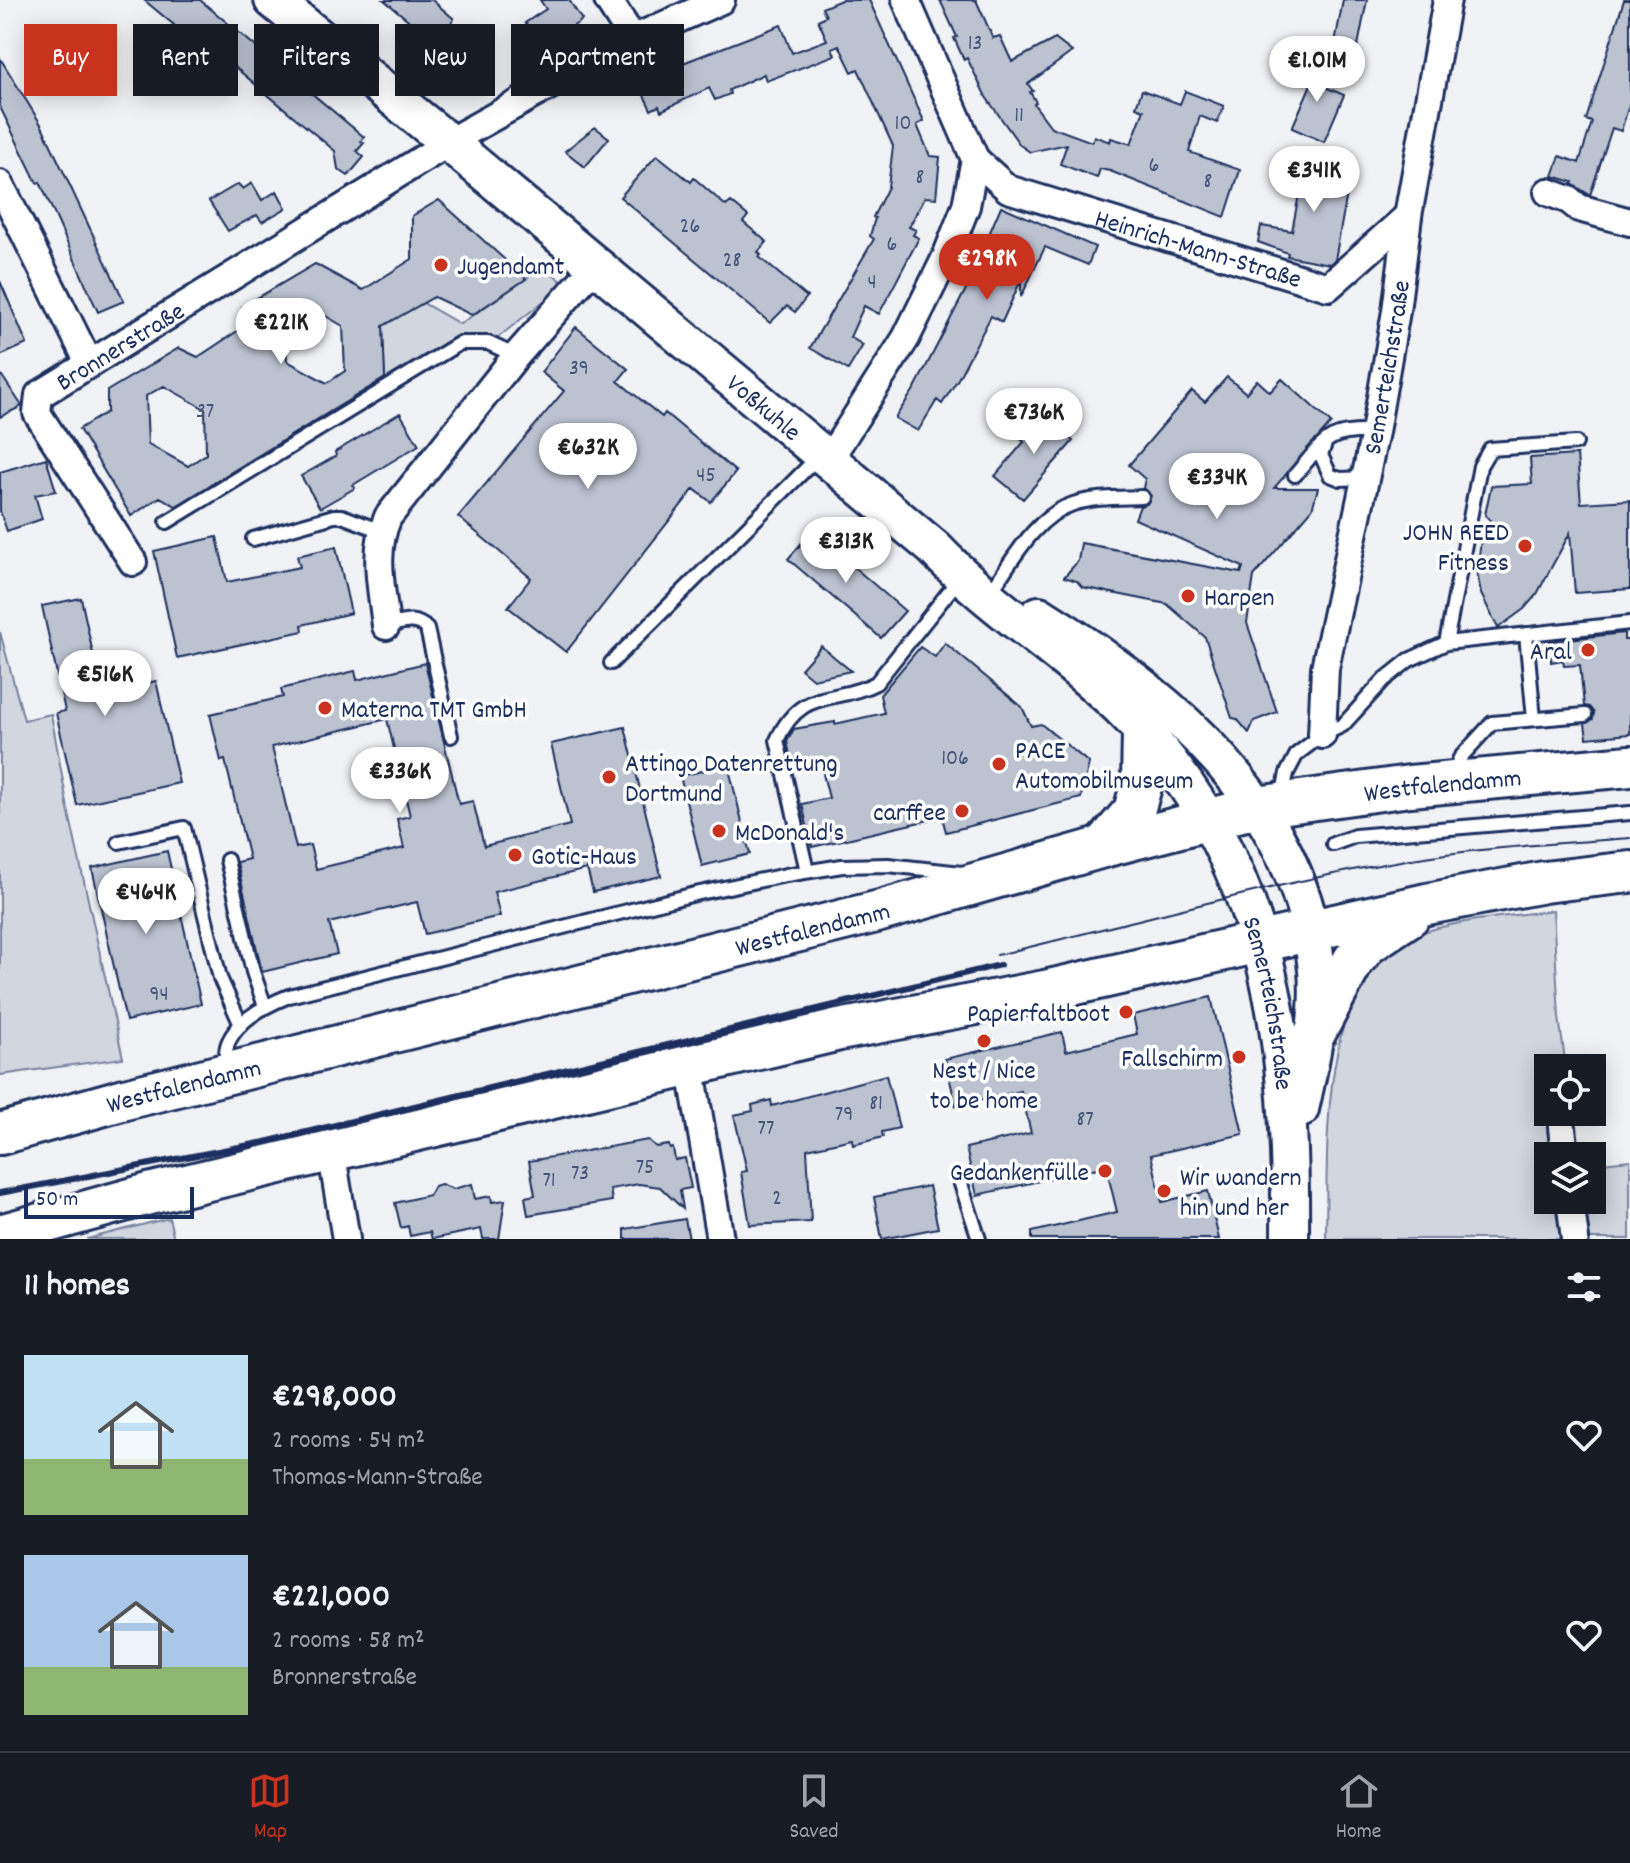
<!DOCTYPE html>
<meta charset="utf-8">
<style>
:root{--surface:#171b24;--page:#242831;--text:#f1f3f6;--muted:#9ea1a6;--line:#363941;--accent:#c8321e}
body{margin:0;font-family:Dekko,sans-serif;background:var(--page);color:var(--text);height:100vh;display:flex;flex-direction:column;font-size:30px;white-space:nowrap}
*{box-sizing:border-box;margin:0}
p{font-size:26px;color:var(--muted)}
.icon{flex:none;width:44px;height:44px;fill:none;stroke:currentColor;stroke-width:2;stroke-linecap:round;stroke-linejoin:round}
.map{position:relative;height:1239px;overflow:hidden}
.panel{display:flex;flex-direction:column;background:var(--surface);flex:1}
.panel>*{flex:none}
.top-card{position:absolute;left:24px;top:24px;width:800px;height:72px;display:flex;gap:16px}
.buttons{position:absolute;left:1534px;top:1054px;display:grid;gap:16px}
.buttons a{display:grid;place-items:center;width:72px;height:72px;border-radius:0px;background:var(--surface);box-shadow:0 4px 20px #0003;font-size:40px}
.scale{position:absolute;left:24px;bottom:20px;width:170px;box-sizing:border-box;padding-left:8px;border:4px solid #1b2f5e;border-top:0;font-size:22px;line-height:28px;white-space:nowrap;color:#1b2f5e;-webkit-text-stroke:6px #fff;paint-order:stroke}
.price{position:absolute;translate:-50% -68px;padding:0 18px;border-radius:28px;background:#fff;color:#222;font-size:26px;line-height:52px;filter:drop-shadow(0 2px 4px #0008)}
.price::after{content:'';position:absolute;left:50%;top:48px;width:24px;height:18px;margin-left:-12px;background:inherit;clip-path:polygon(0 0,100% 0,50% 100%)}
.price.current{background:var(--accent);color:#fff}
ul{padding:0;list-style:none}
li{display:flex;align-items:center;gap:24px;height:200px;padding:0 24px}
li span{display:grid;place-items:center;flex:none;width:224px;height:160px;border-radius:0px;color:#555}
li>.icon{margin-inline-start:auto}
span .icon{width:96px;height:96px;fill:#fffc;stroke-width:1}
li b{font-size:34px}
h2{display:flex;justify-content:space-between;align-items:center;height:96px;padding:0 24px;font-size:34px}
.chip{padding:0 28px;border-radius:0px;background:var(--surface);box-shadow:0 4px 20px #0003;font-size:28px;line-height:72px}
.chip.current{background:var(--accent);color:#fff}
.tab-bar{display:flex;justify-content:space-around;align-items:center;height:112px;border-top:2px solid var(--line);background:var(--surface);font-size:22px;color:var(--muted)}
.tab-bar a{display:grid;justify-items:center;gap:4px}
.tab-bar .current{color:var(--accent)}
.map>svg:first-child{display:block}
.green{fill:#d2d6df;stroke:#76829e;stroke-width:2}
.building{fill:#bcc2d0;stroke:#1b2f5e;stroke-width:2;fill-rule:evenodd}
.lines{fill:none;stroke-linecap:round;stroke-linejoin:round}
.lane-casing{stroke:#1b2f5e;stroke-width:18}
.street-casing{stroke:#1b2f5e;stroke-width:32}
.secondary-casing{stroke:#1b2f5e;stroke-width:42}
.primary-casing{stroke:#1b2f5e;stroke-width:46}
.lane{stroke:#fff;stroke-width:12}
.street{stroke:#fff;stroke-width:26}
.secondary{stroke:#fff;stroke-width:36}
.primary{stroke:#fff;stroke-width:40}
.tram{stroke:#1b2f5e;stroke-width:2}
.rail{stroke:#1b2f5e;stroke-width:6}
.poi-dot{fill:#c8321e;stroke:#fff;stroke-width:3}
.labels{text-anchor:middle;stroke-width:7;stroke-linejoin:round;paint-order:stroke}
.number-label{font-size:22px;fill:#43547a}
.street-label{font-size:26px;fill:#1b2f5e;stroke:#fff}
.poi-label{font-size:26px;fill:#1b2f5e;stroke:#fff;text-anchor:start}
</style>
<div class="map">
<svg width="1630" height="1239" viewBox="0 0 1630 1239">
<rect width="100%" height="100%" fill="#f1f2f5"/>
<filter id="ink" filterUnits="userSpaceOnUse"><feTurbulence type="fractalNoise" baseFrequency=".0125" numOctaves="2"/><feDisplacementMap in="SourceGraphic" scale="16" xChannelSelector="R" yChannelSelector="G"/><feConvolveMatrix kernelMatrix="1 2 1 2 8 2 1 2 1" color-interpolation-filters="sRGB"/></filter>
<g filter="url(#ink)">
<!-- green -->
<path class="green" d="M 542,265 L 565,284 L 495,340 L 480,335 L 458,335 L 385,379 L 383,326 L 423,303 L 460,324 L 526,279 Z
M 0,632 L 24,720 L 51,714 L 68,809 L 123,1058 L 0,1075 Z
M 1553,910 L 1559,1017 L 1566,1068 L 1548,1068 L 1548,1112 L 1571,1112 L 1575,1144 L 1548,1156 L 1548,1200 L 1557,1200 L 1561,1239 L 1326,1239 C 1328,1155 1316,971 1415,935 C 1458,919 1508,917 1553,910 Z
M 1630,1160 L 1630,1239 L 1589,1239 L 1584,1200 L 1592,1200 L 1592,1164 Z
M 169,1218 L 174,1239 L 87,1239 Z"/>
<!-- building -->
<path class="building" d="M 144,0 L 200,0 L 364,137 L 361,141 L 364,143 L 357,151 L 364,157 L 348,176 L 338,169 L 335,151 L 230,63 L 224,70 L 188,40 L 184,45 L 169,32 L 174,25 Z
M 384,0 L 432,0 L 454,19 L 436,43 Z
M 540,0 L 569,0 L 582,20 L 535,53 L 523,37 L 531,31 L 525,23 L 546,9 Z
M 841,0 L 869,0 L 924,121 L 917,125 L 930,156 L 940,157 L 936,198 L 925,197 L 909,227 L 916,230 L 913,235 L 919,238 L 879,314 L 864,306 L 850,337 L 863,345 L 848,370 L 810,348 L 874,239 L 870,236 L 875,218 L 873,217 L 888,187 L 893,146 L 858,69 L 852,72 L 839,45 L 832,48 L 835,55 L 766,81 L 764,74 L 729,90 L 730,94 L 715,100 L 709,88 L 661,111 L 659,106 L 651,110 L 643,93 L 651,89 L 646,80 L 670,68 L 781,25 L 792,53 L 827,40 L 818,20 L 826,16 L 822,8 Z
M 940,0 L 976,0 L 993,38 L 1000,36 L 1012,62 L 1055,39 L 1072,52 L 1028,84 L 1033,91 L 1030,92 L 1036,102 L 1034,104 L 1051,127 L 1092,142 L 1094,136 L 1110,142 L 1111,138 L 1131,144 L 1144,110 L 1136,107 L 1142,90 L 1180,104 L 1185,91 L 1224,106 L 1217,123 L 1200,116 L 1189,152 L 1240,170 L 1225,217 L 1110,171 L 1100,169 L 1097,178 L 1060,164 L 1067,144 L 1030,152 L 1020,145 L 986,97 L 967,58 L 964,60 L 954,38 L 957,37 Z
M 1343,0 L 1367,0 L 1358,46 L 1335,43 Z
M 1624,0 L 1630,0 L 1630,102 L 1621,131 L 1612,128 L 1590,195 L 1572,184 L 1573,182 L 1553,176 L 1560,156 L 1579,163 L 1592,122 L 1586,120 Z
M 478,37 L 491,52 L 469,71 L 452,56 Z
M 1308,57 L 1326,64 L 1318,84 L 1344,95 L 1324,142 L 1292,128 L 1312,82 L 1299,77 Z
M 0,58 L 42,126 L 124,301 L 98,312 L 40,182 L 37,183 L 0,107 Z
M 595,127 L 609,138 L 585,167 L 565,151 Z
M 1307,153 L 1327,156 L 1325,167 L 1351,171 L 1335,260 L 1330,264 L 1287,256 L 1288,253 L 1258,242 L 1261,226 L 1292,231 Z
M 657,155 L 691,182 L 694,178 L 726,206 L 731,202 L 748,216 L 743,222 L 767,242 L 758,252 L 761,255 L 759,257 L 807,297 L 795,312 L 787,306 L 770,323 L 620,197 Z
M 252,183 L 262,200 L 277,191 L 286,208 L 262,222 L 257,215 L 228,231 L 209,201 L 238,184 L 243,189 Z
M 439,200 L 526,279 L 472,315 L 434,297 L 383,326 L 385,378 L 176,506 L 160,497 L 131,516 L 79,429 L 107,412 L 107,391 L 179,348 L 198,357 L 242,328 L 242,307 L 315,264 L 363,290 L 412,259 L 412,216 ZM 303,303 L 343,326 L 345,371 L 327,383 L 287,361 L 285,313 ZM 164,386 L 205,409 L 206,454 L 188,466 L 148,444 L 146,396 Z
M 1001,206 L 1095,247 L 1088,265 L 1045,247 L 1021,297 L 1021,280 L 1002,322 L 991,316 L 958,379 L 942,404 L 937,400 L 918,431 L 895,418 L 915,388 L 965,291 Z
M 0,281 L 27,344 L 0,356 Z
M 576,327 L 628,369 L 618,381 L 662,417 L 665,413 L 736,472 L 711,502 L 694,489 L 566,652 L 508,607 L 531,578 L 458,517 L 564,391 L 541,372 Z
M 0,373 L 22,406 L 0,417 Z
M 1227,377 L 1246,393 L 1257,380 L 1270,392 L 1282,379 L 1331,423 L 1274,488 L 1318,488 L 1312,509 L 1254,576 L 1247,623 L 1277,712 L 1254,721 L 1249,733 L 1237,719 L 1232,718 L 1205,637 L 1167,604 L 1082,587 L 1077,581 L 1064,577 L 1078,561 L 1081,543 L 1241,573 L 1243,567 L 1135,519 L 1140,506 L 1147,504 L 1151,496 L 1143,488 L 1145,479 L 1129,465 L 1192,391 L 1205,402 Z
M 400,413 L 419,445 L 353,485 L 355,488 L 320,508 L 301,476 L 336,456 L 335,452 Z
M 1041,414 L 1073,441 L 1023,499 L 995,476 L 1024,442 L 1020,438 Z
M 1577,455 L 1581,503 L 1630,500 L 1630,589 L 1575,593 L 1570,533 L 1537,594 L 1524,609 L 1498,628 L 1481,594 L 1477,572 L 1481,540 L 1490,520 L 1485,515 L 1491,486 L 1532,484 L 1530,458 Z
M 46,458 L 56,491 L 35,495 L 42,519 L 7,531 L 0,511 L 0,472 Z
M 812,531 L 905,611 L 881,638 L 788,559 Z
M 217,537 L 227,582 L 300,567 L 297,556 L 336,547 L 351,613 L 302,625 L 303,631 L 177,658 L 154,551 Z
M 81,598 L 98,677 L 104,676 L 107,692 L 156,681 L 179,783 L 77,805 L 56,713 L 65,711 L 42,606 Z
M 1624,633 L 1624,640 L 1630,640 L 1630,734 L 1587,738 L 1585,724 L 1593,719 L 1594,713 L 1589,707 L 1584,706 L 1580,665 L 1564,666 L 1563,660 L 1551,662 L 1550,641 Z
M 945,643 L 1022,707 L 1031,726 L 1041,724 L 1089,763 L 1081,798 L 946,832 L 942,817 L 812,847 L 802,804 L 829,798 L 821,766 L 800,764 L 791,760 L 787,741 L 794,729 L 835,722 L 835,724 L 884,713 L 880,695 L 920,647 L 935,657 Z
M 821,646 L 851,671 L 813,679 L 801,669 Z
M 425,663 L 459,804 L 473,801 L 484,846 L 570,825 L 551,744 L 625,727 L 661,876 L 593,892 L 587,869 L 494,892 L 500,916 L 425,934 L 417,902 L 329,923 L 337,954 L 262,972 L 237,862 L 249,859 L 225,760 L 221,761 L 210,714 L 283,697 L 281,689 L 355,671 L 357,680 ZM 387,719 L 410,816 L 397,819 L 404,848 L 316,869 L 310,845 L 296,848 L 272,747 Z
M 728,765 L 750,854 L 702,866 L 680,776 Z
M 167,851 L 201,1004 L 126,1021 L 92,868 Z
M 1211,997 L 1243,1134 L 1151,1155 L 1162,1202 L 1208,1191 L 1219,1239 L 1032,1239 L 1032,1232 L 1117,1212 L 1106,1166 L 977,1195 L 966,1148 L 1031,1133 L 1021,1091 L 956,1106 L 945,1059 L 1062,1032 L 1066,1051 L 1137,1034 L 1133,1015 Z
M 886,1075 L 899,1128 L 882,1132 L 883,1137 L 853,1145 L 852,1139 L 807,1149 L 811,1222 L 750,1225 L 741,1172 L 747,1171 L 734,1115 L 753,1111 L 752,1105 L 771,1100 L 772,1106 Z
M 648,1140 L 656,1147 L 669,1145 L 670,1149 L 673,1148 L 675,1160 L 685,1158 L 691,1188 L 680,1190 L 683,1209 L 660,1187 L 639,1184 L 610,1189 L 612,1201 L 528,1215 L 525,1197 L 535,1195 L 529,1161 Z
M 441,1184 L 453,1189 L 472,1184 L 475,1199 L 491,1196 L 492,1202 L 505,1200 L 499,1239 L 483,1239 L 481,1229 L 432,1239 L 430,1232 L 410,1236 L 408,1226 L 401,1228 L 395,1203 L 429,1195 L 434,1186 Z
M 929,1186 L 938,1228 L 882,1239 L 874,1197 Z
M 685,1219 L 689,1239 L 625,1239 L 625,1229 Z"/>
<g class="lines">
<defs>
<path id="lane" d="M 1325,444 L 1321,455 L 1330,475 L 1340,479 L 1365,478
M 1295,475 C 1325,441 1326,430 1375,432
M 167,522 L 460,343 L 488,343 L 516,356
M 253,539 L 334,516 L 342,516 L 381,531
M 989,594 C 1011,563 1035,516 1073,504 C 1095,497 1119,498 1142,497
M 386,626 C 401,623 415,616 427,629 L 451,736
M 1526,634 L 1534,719
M 1446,643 L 1480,466 L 1490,449 L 1576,443
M 611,663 L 818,457
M 1452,777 L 1460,758 L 1492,723 L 1585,715
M 1282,798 L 1287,773 L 1297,754 L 1322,735 L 1343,725 L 1384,680 L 1409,660 L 1446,643 L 1630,623
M 119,842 L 184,828 L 220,978 L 241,1025
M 1333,844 L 1355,836 L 1630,813
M 227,860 L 253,972 L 265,1006
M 807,871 L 777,740 C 802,686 833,705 876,683 L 959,579
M 225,1069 C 226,1061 225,1051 228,1043 C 238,1019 266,1005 289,996 L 695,894 L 786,875 L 842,866 L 888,865 L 962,873
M 960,1181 L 979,1239"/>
<g id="street">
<path d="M 608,0 L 633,39"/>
<path id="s1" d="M 975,159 L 1008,189 L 1328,287 L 1408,216"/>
<path d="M 0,184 L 89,363"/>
<path d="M 1548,192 L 1569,200 L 1579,208 L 1630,222"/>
<path d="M 828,461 L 906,338 L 946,257 L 966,206 L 975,159 L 906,0"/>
<path id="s2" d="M 133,562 L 37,413 L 39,395 L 463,134 L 633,39 L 721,0"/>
<path d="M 386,626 C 382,589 372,552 388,517 L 516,356 L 595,266"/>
<path id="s3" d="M 1322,735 L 1325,668 L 1375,432 L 1396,311 L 1408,216 L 1447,0"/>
<path d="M 690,1064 L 720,1239"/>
<path d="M 1562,1127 L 1565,1156"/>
<path d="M 331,1150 L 346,1239"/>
<path d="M 1570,1200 L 1575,1239"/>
</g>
<g id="secondary">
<path id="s4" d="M 273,0 L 448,142 L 934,548 C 990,607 1060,650 1119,706 C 1271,854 1292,1037 1290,1239"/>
<path d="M 1039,615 C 1171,697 1301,805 1317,970 C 1321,1015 1310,1065 1300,1109"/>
</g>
<g id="primary">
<path d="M 1103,847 L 1134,811 L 1142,783 L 1143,732"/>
<path d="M 1314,1035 L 1353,961 L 1367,944 L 1409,916"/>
<path id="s5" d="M 0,1134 L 125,1099 L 880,911 L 1103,847 L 1257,807 L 1410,786 L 1630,766"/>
<path d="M 0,1235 L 149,1194 L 839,1030 L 1045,991 L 1427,904 L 1544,882 L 1630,872"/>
</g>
</defs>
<!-- lane casing -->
<use href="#lane" class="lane-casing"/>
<!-- street casing -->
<use href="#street" class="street-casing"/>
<!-- secondary casing -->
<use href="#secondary" class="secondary-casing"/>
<!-- primary casing -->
<use href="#primary" class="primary-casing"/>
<!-- lane -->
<use href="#lane" class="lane"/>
<!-- street -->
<use href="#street" class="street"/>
<!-- secondary -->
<use href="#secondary" class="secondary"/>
<!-- primary -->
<use href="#primary" class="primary"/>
<!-- tram -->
<path class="tram" d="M 997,955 C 1135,922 1273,883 1412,859 C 1484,847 1557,844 1630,838"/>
<!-- rail -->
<path class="rail" d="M 0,1193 L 265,1142 L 1000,965"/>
</g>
</g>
<!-- markers -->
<g class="poi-dot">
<circle cx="441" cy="265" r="8"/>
<circle cx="1525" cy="546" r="8"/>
<circle cx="1188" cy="596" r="8"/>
<circle cx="1588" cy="650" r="8"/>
<circle cx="325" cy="708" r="8"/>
<circle cx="999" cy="764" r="8"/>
<circle cx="609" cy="777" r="8"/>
<circle cx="962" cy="811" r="8"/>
<circle cx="719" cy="831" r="8"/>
<circle cx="515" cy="855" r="8"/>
<circle cx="1126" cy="1012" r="8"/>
<circle cx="984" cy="1041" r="8"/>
<circle cx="1239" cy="1057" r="8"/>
<circle cx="1105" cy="1171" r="8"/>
<circle cx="1164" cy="1191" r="8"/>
</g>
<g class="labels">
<!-- number labels -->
<g class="number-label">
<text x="975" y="49">13</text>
<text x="1019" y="121">11</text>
<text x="903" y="129">10</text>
<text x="1154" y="171">6</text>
<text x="920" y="183">8</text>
<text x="1208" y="187">8</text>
<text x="690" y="232">26</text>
<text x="892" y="250">6</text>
<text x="732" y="266">28</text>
<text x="872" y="288">4</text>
<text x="579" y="374">39</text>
<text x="205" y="417">37</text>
<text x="706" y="481">45</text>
<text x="955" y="764">106</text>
<text x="159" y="1000">94</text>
<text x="876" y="1109">81</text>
<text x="844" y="1120">79</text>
<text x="1085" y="1125">87</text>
<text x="766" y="1134">77</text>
<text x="645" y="1173">75</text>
<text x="580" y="1179">73</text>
<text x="549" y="1186">71</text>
<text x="777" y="1204">2</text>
</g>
<!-- street labels -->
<g class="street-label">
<text dy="9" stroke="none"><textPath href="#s1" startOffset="244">Heinrich-Mann-Straße</textPath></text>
<text dy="9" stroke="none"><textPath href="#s2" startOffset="290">Bronnerstraße</textPath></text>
<text dy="9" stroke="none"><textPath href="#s3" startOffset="374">Semerteichstraße</textPath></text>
<text dy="9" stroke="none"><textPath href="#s4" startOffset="638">Voßkuhle</textPath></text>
<text dy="9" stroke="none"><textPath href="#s5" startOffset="1486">Westfalendamm</textPath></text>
<text dy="9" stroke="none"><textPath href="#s5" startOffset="838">Westfalendamm</textPath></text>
<text dy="9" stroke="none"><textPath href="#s4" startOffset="1442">Semerteichstraße</textPath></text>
<text dy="9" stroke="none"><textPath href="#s5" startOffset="190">Westfalendamm</textPath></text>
</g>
<!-- poi labels -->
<g class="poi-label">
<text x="457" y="274">Jugendamt</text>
<text x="1509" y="540" text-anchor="end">JOHN REED<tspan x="1509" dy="30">Fitness</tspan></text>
<text x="1204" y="605">Harpen</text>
<text x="1572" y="659" text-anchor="end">Aral</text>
<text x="341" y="717">Materna TMT GmbH</text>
<text x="1015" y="758">PACE<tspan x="1015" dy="30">Automobilmuseum</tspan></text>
<text x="625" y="771">Attingo Datenrettung<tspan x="625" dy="30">Dortmund</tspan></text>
<text x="946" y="820" text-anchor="end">carffee</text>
<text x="735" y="840">McDonald's</text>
<text x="531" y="864">Gotic-Haus</text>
<text x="1110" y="1021" text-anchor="end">Papierfaltboot</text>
<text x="1223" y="1066" text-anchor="end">Fallschirm</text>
<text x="984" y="1078" text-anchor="middle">Nest / Nice<tspan x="984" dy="30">to be home</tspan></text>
<text x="1089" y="1180" text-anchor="end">Gedankenfülle</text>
<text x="1180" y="1185">Wir wandern<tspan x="1180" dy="30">hin und her</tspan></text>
</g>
</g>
</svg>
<div class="buttons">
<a><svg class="icon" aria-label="locate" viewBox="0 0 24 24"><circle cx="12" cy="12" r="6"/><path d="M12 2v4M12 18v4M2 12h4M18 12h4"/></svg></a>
<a><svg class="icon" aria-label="layers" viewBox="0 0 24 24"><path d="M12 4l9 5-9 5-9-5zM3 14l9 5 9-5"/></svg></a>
</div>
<div class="scale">50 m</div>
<b class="price" style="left:1317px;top:104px">€1.01M</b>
<b class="price" style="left:1314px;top:214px">€341K</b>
<b class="price current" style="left:987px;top:302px">€298K</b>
<b class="price" style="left:281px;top:366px">€221K</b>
<b class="price" style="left:1034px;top:456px">€736K</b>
<b class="price" style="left:588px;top:491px">€632K</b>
<b class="price" style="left:1217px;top:521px">€334K</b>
<b class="price" style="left:846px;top:585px">€313K</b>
<b class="price" style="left:105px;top:718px">€516K</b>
<b class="price" style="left:400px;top:815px">€336K</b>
<b class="price" style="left:146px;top:936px">€464K</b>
<div class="top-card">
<a class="chip current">Buy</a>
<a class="chip">Rent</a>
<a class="chip">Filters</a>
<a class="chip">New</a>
<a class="chip">Apartment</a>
</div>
</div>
<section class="panel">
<h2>11 homes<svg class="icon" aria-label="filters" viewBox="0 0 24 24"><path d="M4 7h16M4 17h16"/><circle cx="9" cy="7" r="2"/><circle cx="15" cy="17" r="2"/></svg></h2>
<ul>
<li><span style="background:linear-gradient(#bfe0f5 65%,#8fb573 0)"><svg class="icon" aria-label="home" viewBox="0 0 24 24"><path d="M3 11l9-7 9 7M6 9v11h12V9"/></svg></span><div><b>€298,000</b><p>2 rooms · 54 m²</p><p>Thomas-Mann-Straße</p></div><svg class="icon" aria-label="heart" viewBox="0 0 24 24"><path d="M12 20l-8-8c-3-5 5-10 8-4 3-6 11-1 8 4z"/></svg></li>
<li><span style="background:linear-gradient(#a9c7e8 70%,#8fb573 0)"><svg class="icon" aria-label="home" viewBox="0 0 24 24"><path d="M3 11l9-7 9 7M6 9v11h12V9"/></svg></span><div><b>€221,000</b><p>2 rooms · 58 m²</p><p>Bronnerstraße</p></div><svg class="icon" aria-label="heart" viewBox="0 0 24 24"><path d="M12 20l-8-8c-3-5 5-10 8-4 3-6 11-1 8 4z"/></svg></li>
</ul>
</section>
<nav class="tab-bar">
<a class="current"><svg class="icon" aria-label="map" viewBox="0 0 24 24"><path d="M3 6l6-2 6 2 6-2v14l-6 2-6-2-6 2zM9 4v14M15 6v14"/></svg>Map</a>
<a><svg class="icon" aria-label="saved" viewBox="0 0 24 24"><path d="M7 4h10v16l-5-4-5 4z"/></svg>Saved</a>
<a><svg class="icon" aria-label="home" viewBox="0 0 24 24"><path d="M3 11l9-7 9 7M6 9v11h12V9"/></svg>Home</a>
</nav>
